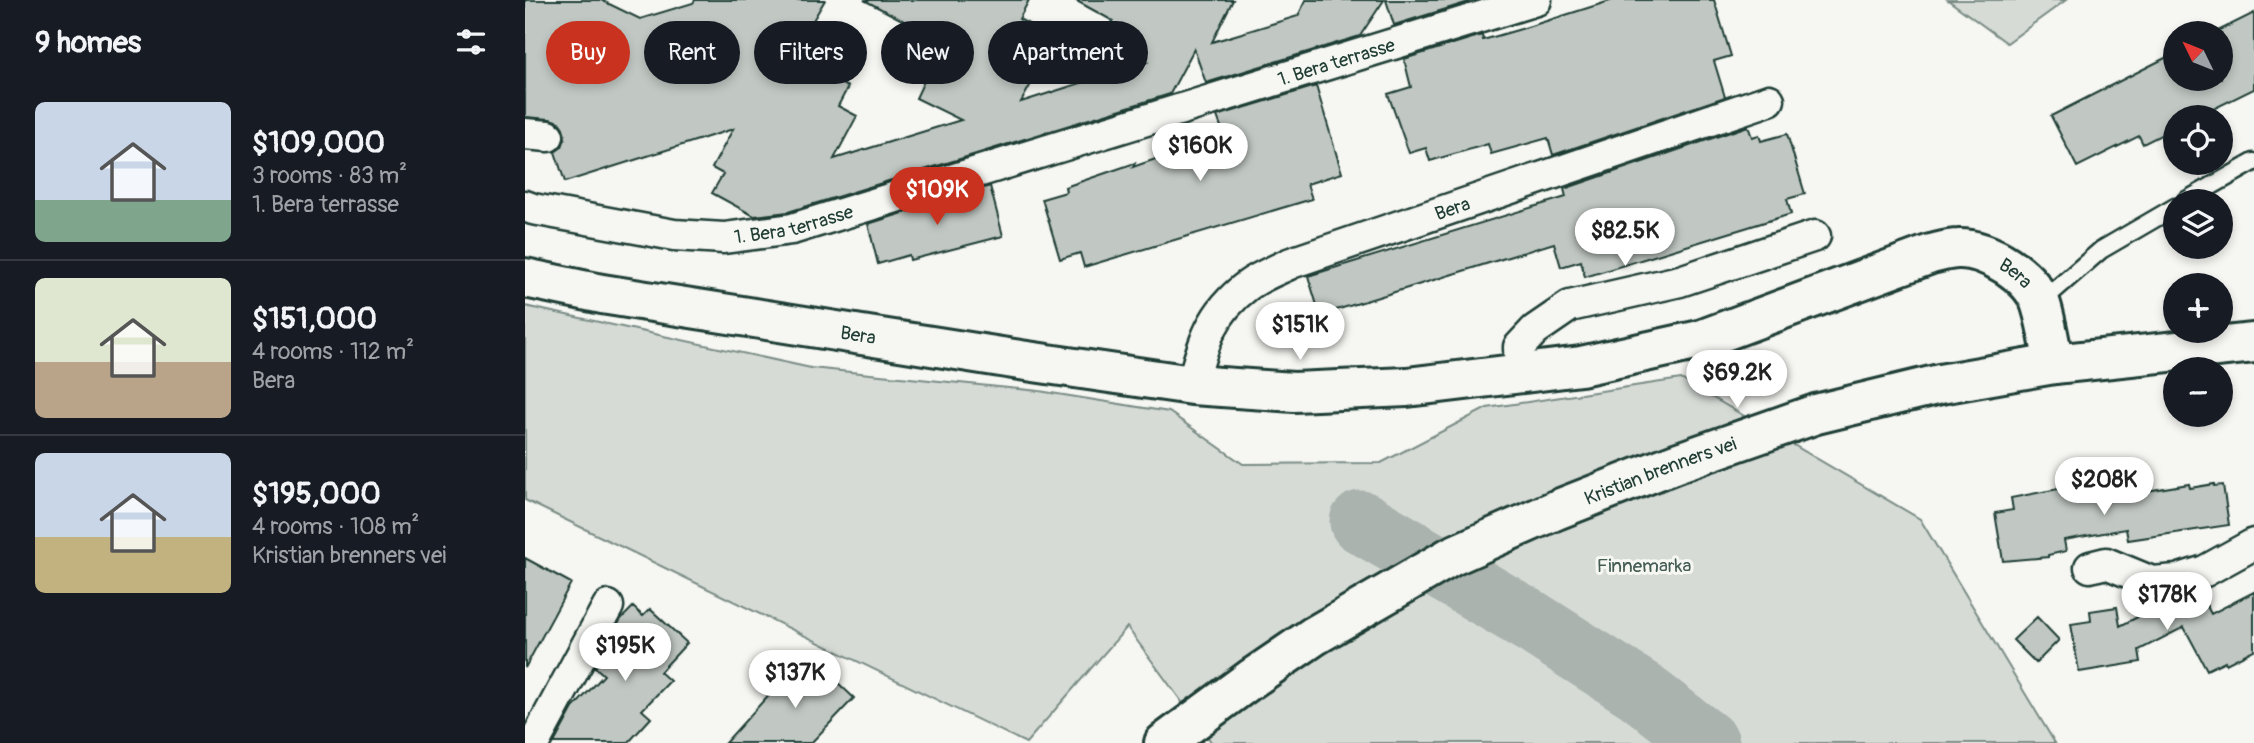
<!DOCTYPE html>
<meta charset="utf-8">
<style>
:root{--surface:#171b24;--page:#20242c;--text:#f1f3f6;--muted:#9ea1a6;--line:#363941;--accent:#c8321e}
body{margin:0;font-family:Pangolin,sans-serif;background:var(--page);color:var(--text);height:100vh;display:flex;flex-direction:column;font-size:26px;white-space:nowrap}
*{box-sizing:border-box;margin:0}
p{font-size:23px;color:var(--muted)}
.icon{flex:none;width:38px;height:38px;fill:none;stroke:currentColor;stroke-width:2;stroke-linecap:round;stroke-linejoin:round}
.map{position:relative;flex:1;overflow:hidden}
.details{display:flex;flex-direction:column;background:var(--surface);width:525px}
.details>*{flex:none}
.top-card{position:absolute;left:21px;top:21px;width:665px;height:63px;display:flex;gap:14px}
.needle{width:46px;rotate:313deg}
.buttons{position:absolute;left:1638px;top:21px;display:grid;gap:14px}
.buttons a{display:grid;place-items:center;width:70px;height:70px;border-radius:50%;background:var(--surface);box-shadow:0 4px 10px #0003;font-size:35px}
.price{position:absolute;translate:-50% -60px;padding:0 16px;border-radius:24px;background:#fff;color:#222;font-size:23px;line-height:46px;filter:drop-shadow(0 2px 4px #0008)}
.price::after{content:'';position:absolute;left:50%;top:42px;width:21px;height:16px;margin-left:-10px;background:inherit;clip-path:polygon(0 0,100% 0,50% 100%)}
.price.current{background:var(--accent);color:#fff}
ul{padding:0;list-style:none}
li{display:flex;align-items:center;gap:21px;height:175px;padding:0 35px}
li+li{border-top:2px solid var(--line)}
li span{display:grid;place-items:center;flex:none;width:196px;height:140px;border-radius:10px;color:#555}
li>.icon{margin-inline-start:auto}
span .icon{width:84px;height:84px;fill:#fffc;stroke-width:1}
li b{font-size:30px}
h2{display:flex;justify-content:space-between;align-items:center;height:84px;padding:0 35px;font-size:30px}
.tag{padding:0 24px;border-radius:32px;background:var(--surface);box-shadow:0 4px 10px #0003;font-size:24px;line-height:63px}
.tag.current{background:var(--accent);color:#fff}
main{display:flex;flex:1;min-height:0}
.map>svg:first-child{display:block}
.green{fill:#d6dbd6;stroke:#7a8c85;stroke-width:2}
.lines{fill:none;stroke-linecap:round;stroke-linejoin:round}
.river{stroke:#aab3ae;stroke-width:63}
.building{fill:#c1c8c3;stroke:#1f3d34;stroke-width:2}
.lane-casing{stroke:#1f3d34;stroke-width:21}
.street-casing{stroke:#1f3d34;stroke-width:35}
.secondary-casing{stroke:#1f3d34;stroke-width:44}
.lane{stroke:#f6f6f2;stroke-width:16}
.street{stroke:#f6f6f2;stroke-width:30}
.secondary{stroke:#f6f6f2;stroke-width:38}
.labels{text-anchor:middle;stroke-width:6;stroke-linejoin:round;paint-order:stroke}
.street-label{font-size:19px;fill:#1f3d34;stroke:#f6f6f2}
.park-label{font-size:19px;fill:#445d54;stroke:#f6f6f2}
</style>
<main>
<section class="details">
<h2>9 homes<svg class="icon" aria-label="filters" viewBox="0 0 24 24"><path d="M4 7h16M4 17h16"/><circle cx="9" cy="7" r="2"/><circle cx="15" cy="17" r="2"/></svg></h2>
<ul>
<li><span style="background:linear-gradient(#c9d6e8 70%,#7fa58c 0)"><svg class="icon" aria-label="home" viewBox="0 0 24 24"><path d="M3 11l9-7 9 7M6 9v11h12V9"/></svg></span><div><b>$109,000</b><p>3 rooms · 83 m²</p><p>1. Bera terrasse</p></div></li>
<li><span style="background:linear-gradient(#dfe7d0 60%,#b9a48a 0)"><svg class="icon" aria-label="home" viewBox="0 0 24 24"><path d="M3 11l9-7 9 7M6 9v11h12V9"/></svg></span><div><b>$151,000</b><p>4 rooms · 112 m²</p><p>Bera</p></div></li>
<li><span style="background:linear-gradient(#c9d6e8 60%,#c2b280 0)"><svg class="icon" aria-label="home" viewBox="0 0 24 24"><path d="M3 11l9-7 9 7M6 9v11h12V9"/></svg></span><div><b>$195,000</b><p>4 rooms · 108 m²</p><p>Kristian brenners vei</p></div></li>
</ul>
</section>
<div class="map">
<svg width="1729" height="743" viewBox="0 0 1729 743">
<rect width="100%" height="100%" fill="#f6f6f2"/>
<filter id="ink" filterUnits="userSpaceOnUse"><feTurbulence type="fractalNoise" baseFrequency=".0143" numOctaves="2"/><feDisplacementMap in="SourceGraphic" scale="14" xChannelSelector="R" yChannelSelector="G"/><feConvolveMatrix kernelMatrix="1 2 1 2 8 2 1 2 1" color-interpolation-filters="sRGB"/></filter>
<g filter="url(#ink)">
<!-- green -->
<path class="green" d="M 1423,0 L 1541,0 L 1482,43 Z
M 0,306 L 286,368 L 514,391 L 644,412 L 718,464 L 856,463 L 962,408 L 1156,379 L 1395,519 L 1530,743 L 687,743 L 602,627 L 501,743 L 0,500 Z"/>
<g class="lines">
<!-- river -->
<path class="river" d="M 836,522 L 1007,622 L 1114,690 L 1183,743"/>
</g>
<!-- building -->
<path class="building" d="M 0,0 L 76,0 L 115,19 L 168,3 L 170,0 L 300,0 L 287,22 L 306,32 L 296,50 L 314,60 L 305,78 L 323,87 L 313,106 L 332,116 L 309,159 L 436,120 L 391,98 L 400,79 L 383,69 L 392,51 L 374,41 L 383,23 L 339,0 L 504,0 L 494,19 L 513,29 L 502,48 L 521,57 L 496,102 L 622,62 L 579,39 L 588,21 L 550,0 L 708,0 L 687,42 L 773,16 L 781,0 L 859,0 L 835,36 L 681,83 L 669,49 L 645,94 L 263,212 L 229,216 L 187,193 L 198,174 L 187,168 L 208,129 L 40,182 L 30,152 L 37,147 L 40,138 L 38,128 L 34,122 L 25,119 L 0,117 Z
M 861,0 L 944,0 L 944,2 L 869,25 Z
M 1088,0 L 1189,0 L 1206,56 L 1189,61 L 1200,97 L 1028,155 L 1023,138 L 966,154 L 963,144 L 905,161 L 901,148 L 884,153 L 863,94 L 886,87 L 879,59 L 957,35 L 958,40 L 996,29 Z
M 1729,13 L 1729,89 L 1672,117 L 1650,117 L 1650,128 L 1618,144 L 1614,136 L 1552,167 L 1526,116 L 1650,53 L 1650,79 L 1696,79 L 1696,33 L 1689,33 Z
M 791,86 L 817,173 L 782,184 L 787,199 L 559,267 L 555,253 L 535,259 L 517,199 L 541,192 L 540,187 L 610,163 L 608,167 L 699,135 L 692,116 Z
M 1223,126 L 1227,137 L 1234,135 L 1236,141 L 1262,134 L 1280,194 L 1262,199 L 1266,214 L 1060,277 L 1056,261 L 1036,267 L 1029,243 L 795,315 L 783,276 L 1041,197 L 1039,189 Z
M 465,186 L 478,236 L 385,260 L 384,255 L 353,264 L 343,224 Z
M 1570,482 L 1573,499 L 1664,484 L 1665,488 L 1689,484 L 1689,486 L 1698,485 L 1704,525 L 1603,540 L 1601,529 L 1539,540 L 1541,551 L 1523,555 L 1523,557 L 1478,561 L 1470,513 L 1488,510 L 1486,498 Z
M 0,558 L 46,583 L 0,668 Z
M 1674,591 L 1686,614 L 1729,592 L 1729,650 L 1701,664 L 1700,661 L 1682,670 L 1659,627 L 1614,650 L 1616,662 L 1554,672 L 1546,624 L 1566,621 L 1565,611 L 1592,607 L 1595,626 L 1650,598 Z
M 108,607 L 118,616 L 125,609 L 162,643 L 135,672 L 145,681 L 117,710 L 126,718 L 103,743 L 29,743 L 48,708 L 79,675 L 70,667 L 97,639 L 89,631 L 96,619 Z
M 1512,617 L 1534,640 L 1511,663 L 1488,640 Z
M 291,662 L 329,698 L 286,743 L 200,743 L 269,667 L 278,676 Z"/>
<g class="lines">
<defs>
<path id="lane" d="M 1660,201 L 1729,162
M 1516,302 L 1576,250 L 1650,207"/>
<g id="street">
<path d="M 0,134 L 23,136"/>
<path id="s1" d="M 0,206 L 8,209 L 149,235 L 199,238 L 267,229 L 1011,0"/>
<path d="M 995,374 L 994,347 L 1010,330 L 1045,306 L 1155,281 L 1290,236"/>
<path id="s2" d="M 667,385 C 678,344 686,313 722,286 C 735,276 752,270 766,263 L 1244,100"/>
<path d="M 1565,567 L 1581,563 L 1627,582 L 1652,580 L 1680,571 L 1729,544"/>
<path d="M 9,743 L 83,606"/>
</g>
<g id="secondary">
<path id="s3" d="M 0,278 L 77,294 L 495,360 L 667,385 L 769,392 L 882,387 L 1056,366 L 1175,340 L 1406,254 C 1415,252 1424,249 1433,249 C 1463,248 1507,276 1516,305 C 1522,324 1525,345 1529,364"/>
<path id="s4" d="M 639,743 L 726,679 L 789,636 L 927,556 L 1031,510 L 1151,463 L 1291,414 L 1415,384 L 1529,364 L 1729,343"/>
</g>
</defs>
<!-- lane casing -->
<use href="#lane" class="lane-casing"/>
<!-- street casing -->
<use href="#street" class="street-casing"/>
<!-- secondary casing -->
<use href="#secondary" class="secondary-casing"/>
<!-- lane -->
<use href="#lane" class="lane"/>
<!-- street -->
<use href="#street" class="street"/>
<!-- secondary -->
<use href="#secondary" class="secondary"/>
</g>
</g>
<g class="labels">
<!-- street labels -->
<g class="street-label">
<text dy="7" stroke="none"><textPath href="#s1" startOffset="840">1. Bera terrasse</textPath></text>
<text dy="7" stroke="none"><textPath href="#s2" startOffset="336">Bera</textPath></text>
<text dy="7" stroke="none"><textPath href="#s1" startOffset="273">1. Bera terrasse</textPath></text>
<text dy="7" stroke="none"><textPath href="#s3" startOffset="1526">Bera</textPath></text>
<text dy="7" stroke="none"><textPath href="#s3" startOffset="338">Bera</textPath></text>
<text dy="7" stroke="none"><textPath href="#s4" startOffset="569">Kristian brenners vei</textPath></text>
</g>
<!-- park labels -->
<g class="park-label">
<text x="1119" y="572">Finnemarka</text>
</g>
</g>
</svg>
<div class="buttons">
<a><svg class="needle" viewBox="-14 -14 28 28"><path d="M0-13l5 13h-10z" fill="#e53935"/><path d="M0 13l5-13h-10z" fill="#9ea1a6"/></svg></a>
<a><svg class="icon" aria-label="locate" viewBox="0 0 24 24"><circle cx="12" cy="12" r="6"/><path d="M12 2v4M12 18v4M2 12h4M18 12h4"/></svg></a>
<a><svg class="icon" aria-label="layers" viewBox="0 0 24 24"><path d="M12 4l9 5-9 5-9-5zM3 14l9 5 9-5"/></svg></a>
<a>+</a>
<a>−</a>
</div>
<b class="price" style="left:675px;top:183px">$160K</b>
<b class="price current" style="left:412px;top:227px">$109K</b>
<b class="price" style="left:1100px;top:268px">$82.5K</b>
<b class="price" style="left:775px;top:362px">$151K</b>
<b class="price" style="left:1212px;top:410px">$69.2K</b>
<b class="price" style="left:1579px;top:517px">$208K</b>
<b class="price" style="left:1642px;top:632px">$178K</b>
<b class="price" style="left:100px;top:683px">$195K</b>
<b class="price" style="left:270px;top:710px">$137K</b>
<div class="top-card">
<a class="tag current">Buy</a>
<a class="tag">Rent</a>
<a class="tag">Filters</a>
<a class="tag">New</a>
<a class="tag">Apartment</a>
</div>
</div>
</main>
